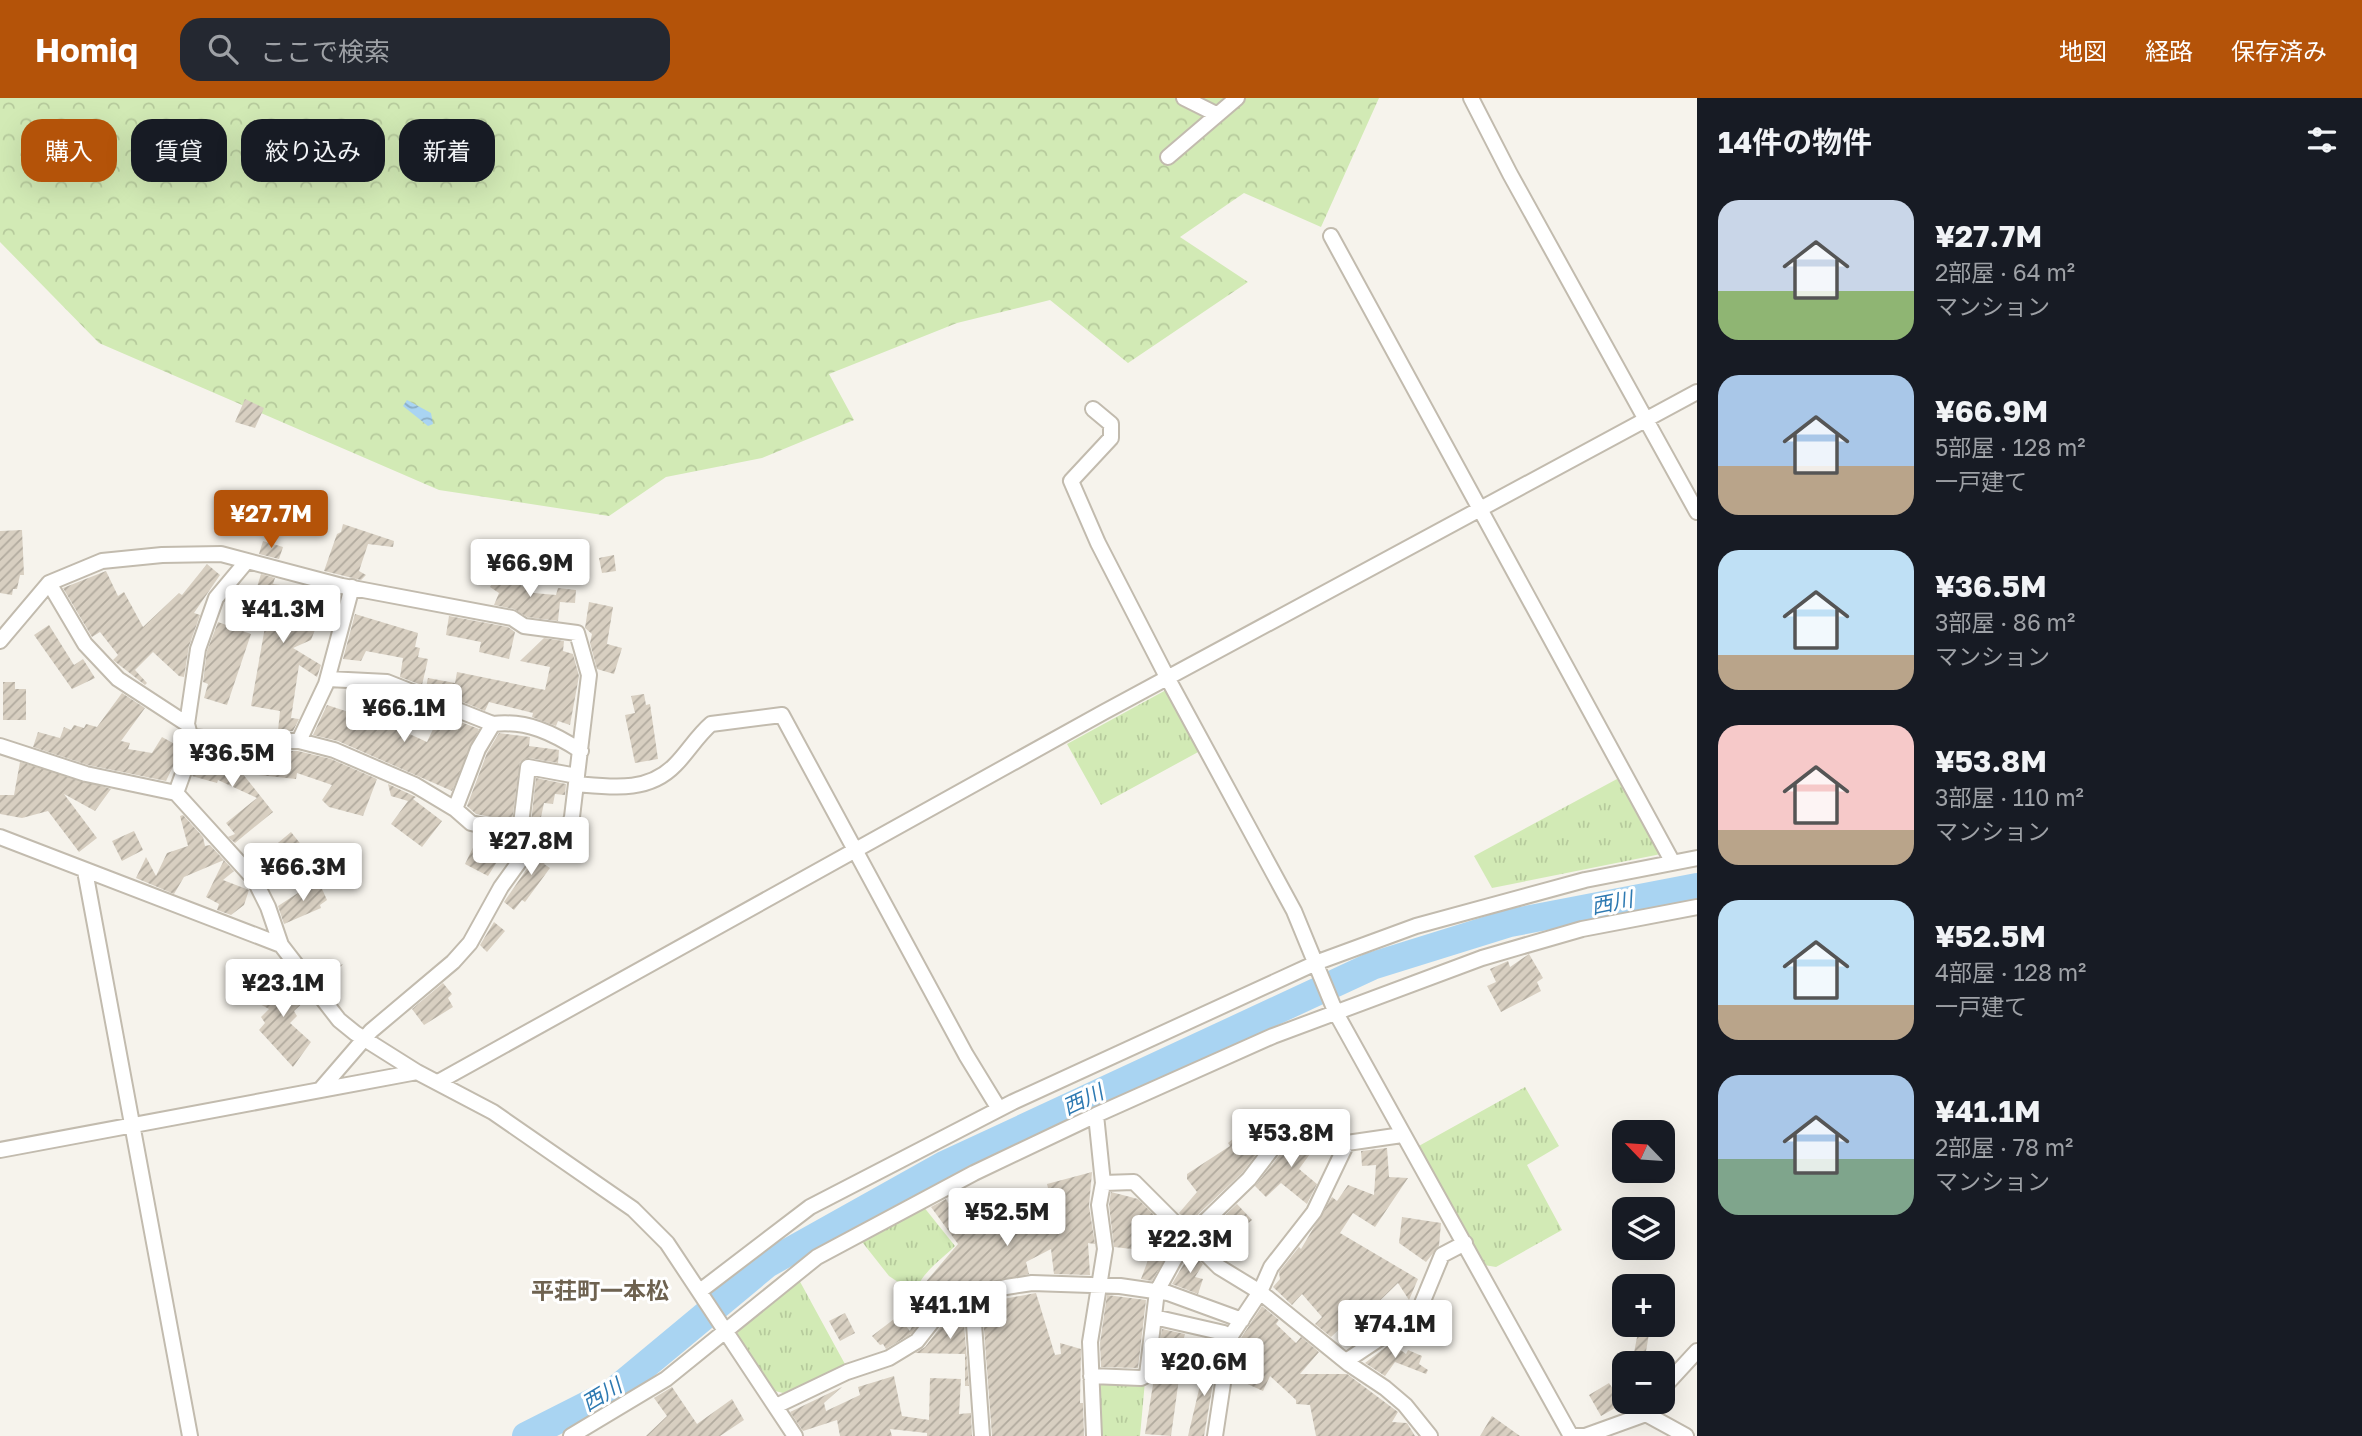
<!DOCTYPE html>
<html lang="ja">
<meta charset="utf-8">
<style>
:root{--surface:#171b24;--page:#242831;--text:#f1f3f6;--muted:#9ea1a6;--accent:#b45309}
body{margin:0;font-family:"Golos Text","Noto Sans JP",sans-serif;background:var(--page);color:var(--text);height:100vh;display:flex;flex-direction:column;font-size:26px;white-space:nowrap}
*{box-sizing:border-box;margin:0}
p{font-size:23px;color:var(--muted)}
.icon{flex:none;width:38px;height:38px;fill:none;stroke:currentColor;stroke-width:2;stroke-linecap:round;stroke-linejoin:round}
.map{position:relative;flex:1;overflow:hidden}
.side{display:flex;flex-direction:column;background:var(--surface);width:665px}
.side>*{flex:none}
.guide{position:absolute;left:21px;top:21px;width:665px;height:63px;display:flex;gap:14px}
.needle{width:46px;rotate:295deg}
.controls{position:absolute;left:1612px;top:1022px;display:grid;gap:14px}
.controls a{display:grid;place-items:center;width:63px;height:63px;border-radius:14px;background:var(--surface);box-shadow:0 7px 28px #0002;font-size:35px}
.price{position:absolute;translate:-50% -60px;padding:0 16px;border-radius:7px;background:#fff;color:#222;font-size:23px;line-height:46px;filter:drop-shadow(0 2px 4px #0008)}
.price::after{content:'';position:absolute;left:50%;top:42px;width:21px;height:16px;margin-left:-10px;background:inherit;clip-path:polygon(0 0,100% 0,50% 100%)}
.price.on{background:var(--accent);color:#fff}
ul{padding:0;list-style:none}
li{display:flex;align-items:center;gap:21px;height:175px;padding:0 21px}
li span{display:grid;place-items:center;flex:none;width:196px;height:140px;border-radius:21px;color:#555}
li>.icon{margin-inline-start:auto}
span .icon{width:84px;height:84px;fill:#fffc;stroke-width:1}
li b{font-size:30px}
h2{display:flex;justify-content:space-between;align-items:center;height:84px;padding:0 21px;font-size:30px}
.chip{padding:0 24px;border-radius:21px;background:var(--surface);box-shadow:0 7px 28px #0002;font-size:24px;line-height:63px}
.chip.on{background:var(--accent);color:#fff}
header{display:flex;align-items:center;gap:42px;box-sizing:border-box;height:98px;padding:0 35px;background:var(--accent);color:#fff}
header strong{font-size:33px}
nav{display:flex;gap:38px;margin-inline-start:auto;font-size:24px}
.search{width:490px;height:63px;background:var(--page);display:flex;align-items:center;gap:18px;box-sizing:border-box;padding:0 24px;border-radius:21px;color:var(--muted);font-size:26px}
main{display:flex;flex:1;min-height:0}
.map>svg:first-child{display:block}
.grass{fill:url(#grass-tufts)}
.forest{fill:url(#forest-crowns)}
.water{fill:url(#water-waves)}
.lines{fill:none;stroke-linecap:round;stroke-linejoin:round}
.river{stroke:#a9d4f2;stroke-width:28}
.building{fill:url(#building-hatch)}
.street-casing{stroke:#c2bbae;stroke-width:18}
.street{stroke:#fff;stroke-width:14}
.labels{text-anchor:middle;stroke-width:6;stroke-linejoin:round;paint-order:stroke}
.water-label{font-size:21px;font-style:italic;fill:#2e7ab2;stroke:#fff}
.quarter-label{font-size:23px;font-weight:bold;fill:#6e6250;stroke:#fff}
</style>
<header>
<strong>Homiq</strong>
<div class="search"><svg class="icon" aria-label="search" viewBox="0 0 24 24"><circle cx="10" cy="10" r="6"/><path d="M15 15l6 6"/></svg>ここで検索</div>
<nav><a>地図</a><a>経路</a><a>保存済み</a></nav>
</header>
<main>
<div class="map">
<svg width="1697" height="1338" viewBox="0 0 1697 1338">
<defs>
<pattern id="grass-tufts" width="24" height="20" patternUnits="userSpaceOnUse" patternTransform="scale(1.75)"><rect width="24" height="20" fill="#d2eab5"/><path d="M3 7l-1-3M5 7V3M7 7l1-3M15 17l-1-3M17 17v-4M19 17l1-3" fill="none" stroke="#b6ca9c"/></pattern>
<pattern id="forest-crowns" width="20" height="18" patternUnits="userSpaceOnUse" patternTransform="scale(1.75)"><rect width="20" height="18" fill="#d2eab5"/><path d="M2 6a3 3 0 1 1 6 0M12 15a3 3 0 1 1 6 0" fill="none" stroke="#b6ca9c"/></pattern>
<pattern id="water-waves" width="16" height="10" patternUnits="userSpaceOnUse" patternTransform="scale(1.75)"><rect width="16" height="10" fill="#a9d4f2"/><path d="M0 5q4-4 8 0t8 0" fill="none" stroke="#8caec5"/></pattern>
<pattern id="building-hatch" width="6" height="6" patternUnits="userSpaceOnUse" patternTransform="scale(1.75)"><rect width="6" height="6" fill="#d8cfc1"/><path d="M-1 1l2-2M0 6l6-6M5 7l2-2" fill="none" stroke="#b1aa9e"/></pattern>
</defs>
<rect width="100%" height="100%" fill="#f6f3ec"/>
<!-- grass -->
<path class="grass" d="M 1166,592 L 1200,653 L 1101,707 L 1067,646 Z
M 1617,681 L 1626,684 L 1661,756 L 1492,790 L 1474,758 Z
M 1525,989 L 1559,1048 L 1527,1067 L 1562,1132 L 1496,1169 L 1484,1167 L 1417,1049 Z
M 923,1108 L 955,1148 C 943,1160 917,1178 916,1196 L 889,1178 L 859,1140 Z
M 798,1180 L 846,1268 L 783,1295 L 775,1293 L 737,1237 L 741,1227 Z
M 1096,1281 L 1145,1283 L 1140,1338 L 1098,1338 Z"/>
<!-- forest -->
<path class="forest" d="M 0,0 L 1379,0 L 1321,129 L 1244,95 L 1180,139 L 1248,184 L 1128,265 L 1050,202 L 957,225 L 829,276 L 854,322 L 762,360 L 666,379 L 609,418 L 439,392 L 99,245 L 0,144 Z"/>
<!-- water -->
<path class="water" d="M 407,302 L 431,315 L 433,326 L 428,328 L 403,308 Z"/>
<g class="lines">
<!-- river -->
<path class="river" d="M 526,1338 L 613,1294 L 767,1166 L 944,1067 L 1372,868 L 1510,825 L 1697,789"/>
</g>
<!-- building -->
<path class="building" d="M 245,301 L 264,310 L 255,330 L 235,324 Z
M 343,426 L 394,443 L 393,449 L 368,446 L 359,473 L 366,477 L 361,482 L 324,473 L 337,436 L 341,434 Z
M 22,432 L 24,477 L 20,477 L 17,491 L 13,491 L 12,497 L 0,495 L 0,433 Z
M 263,443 L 283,449 L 279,461 L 259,456 Z
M 614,457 L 616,473 L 602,475 L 599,460 Z
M 207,466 L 220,477 L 194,515 L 200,517 L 189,548 L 184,579 L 179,578 L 153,554 L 135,572 L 147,585 L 145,587 L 113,562 L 118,557 L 100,534 L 92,539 L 63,490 L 106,473 L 118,498 L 124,494 L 143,529 L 179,495 L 182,497 Z
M 499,474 L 534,495 L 556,497 L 558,490 L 576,492 L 575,505 L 560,504 L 558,523 L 527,519 L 514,511 L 494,507 L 499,495 L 490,489 Z
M 261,476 L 275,480 L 273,486 L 295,489 L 327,501 L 311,542 L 293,550 L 321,567 L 317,579 L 299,567 L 291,620 L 299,621 L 293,633 L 278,633 L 280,613 L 251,608 L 265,529 L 248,525 L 262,505 L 253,502 Z
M 589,504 L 613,509 L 607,546 L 622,550 L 614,576 L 597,571 L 590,545 L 592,536 L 585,530 Z
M 355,516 L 418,535 L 415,549 L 420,550 L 418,559 L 428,561 L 422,587 L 400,579 L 403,560 L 366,553 L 361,563 L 343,561 Z
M 449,518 L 508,529 L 515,534 L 509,561 L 479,554 L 481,544 L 446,537 Z
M 218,524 L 251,536 L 227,607 L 204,600 L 208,586 L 203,584 L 207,553 Z
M 49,527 L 74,567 L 83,561 L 95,580 L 72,591 L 34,537 Z
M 544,540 L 564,543 L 563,553 L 573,556 L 579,578 L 570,627 L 558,623 L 556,628 L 532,619 L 533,615 L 489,604 L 485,613 L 426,589 L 428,580 L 455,585 L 457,574 L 545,592 L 550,569 L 520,563 Z
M 3,584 L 15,584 L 15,591 L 26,591 L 26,622 L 3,622 Z
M 122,595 L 145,610 L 121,643 L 130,645 L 128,651 L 152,655 L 162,639 L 182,650 L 166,683 L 88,667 L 33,649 L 38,634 L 60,640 L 64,629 L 71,632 L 74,627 L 84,630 L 86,626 L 97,629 Z
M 644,596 L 646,607 L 650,606 L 658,661 L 635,665 L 625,617 L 635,615 L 631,598 Z
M 327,607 L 367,620 L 368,617 L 427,644 L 440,616 L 479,631 L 452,693 L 338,643 L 313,637 Z
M 499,635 L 530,639 L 529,648 L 559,652 L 558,665 L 529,660 L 520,664 L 512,723 L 476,716 L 467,708 L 487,655 Z
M 202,650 L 223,651 L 235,657 L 230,671 L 242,675 L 273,714 L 235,745 L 228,739 L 235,736 L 226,725 L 257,700 L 218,682 L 217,685 L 192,678 Z
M 280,653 L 298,653 L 331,661 L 377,681 L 363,718 L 329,709 L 322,702 L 332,687 L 297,675 L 296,681 L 258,677 L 261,664 L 275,661 Z
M 20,664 L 111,691 L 95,713 L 64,696 L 97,740 L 79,754 L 48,713 L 22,720 L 0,716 L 0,697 L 14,697 Z
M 536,680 L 566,686 L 565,697 L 555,696 L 553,706 L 544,705 L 540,724 L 531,724 Z
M 388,686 L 416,699 L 413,701 L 442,723 L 422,749 L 391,726 L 408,703 L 391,698 Z
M 183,717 L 203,739 L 205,748 L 210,747 L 234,773 L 223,782 L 249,792 L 244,807 L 231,817 L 217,812 L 219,806 L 206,799 L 224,762 L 184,779 L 174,796 L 136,780 L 146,759 L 156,778 L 167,755 L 188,748 L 180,718 Z
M 134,733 L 143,752 L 122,763 L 112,743 Z
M 291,734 L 307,754 L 276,780 L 260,760 Z
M 479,737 L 504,742 L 522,743 L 515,753 L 505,751 L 488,778 L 465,766 Z
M 546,743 L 555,750 L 544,766 L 550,770 L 525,804 L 522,802 L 514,812 L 504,804 Z
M 318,782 L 327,802 L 320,807 L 321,810 L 284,826 L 278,808 Z
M 494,824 L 505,833 L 487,854 L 480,847 Z
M 1529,856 L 1543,880 L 1537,884 L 1541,893 L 1501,914 L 1487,888 L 1496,884 L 1490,871 L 1508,863 L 1510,869 Z
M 318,861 L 326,873 L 343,866 L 325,888 L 309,867 Z
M 266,882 L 286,893 L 297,883 L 309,899 L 294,913 L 297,918 L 290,925 L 311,944 L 293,969 L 259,932 L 265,925 L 261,919 L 269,911 L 254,903 Z
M 443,885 L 452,896 L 448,900 L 453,909 L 424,927 L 412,911 Z
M 1263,1016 L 1271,1026 L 1279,1018 L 1283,1021 L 1242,1075 L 1189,1125 L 1179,1115 L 1197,1094 L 1187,1081 L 1187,1076 L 1230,1048 L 1228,1045 Z
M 1299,1032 L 1318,1045 L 1299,1071 L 1317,1086 L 1307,1106 L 1281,1085 L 1266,1099 L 1255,1088 Z
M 1387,1050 L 1389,1079 L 1408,1080 L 1375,1129 L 1353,1115 L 1340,1135 L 1418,1181 L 1409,1202 L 1398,1185 L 1363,1219 L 1373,1233 L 1359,1242 L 1347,1224 L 1331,1239 L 1315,1226 L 1322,1219 L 1302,1196 L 1292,1207 L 1273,1189 L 1280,1181 L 1279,1174 L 1299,1149 L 1301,1151 L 1332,1099 L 1337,1103 L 1348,1087 L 1374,1097 L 1376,1067 L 1362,1068 L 1361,1053 Z
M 1092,1074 L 1089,1108 L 1095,1146 L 1088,1145 L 1090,1177 L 1054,1176 L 1051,1151 L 1026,1164 L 1029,1176 L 960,1191 L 929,1212 L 911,1236 L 886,1251 L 883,1246 L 880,1247 L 872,1238 L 898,1218 L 910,1233 L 922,1206 L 918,1193 L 958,1146 L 931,1109 L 946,1101 L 948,1105 L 955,1104 L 975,1132 L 981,1127 L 984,1135 L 1007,1119 L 1005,1115 L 1020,1107 L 1026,1117 L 1052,1106 L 1047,1086 Z
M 1111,1094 L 1138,1101 L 1177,1140 L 1152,1183 L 1141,1181 L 1148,1162 L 1132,1151 L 1114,1149 L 1109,1107 Z
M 1237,1106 L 1252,1122 L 1235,1137 L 1243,1146 L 1225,1162 L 1203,1139 Z
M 1402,1119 L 1441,1125 L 1439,1148 L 1426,1164 L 1399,1145 Z
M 1191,1154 L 1203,1166 L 1195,1179 L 1203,1181 L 1198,1196 L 1172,1186 Z
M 1036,1195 L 1055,1257 L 1061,1256 L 1060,1245 L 1081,1251 L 1080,1305 L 1083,1305 L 1084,1338 L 992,1338 L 982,1205 Z
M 1107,1197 L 1146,1202 L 1138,1270 L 1101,1269 L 1100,1245 Z
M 1262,1208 L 1279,1222 L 1276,1226 L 1296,1245 L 1301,1239 L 1319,1254 L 1300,1276 L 1347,1276 L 1398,1314 L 1392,1324 L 1407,1325 L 1415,1338 L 1316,1338 L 1310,1307 L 1296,1306 L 1296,1302 L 1270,1278 L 1263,1293 L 1234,1280 L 1239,1243 Z
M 963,1212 L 969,1288 L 965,1288 L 965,1256 L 915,1255 L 925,1249 L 942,1227 Z
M 845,1215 L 855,1235 L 840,1243 L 829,1223 Z
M 1639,1229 L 1650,1230 L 1644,1265 L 1632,1265 Z
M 1162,1231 L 1185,1236 L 1177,1266 L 1181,1266 L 1171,1338 L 1145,1336 Z
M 1391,1245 L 1406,1256 L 1408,1252 L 1422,1258 L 1419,1266 L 1428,1272 L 1426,1276 L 1395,1264 L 1385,1278 L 1365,1265 Z
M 1213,1249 L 1219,1250 L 1204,1338 L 1188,1338 L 1205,1266 L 1210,1267 Z
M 894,1278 L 902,1318 L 929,1322 L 930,1280 L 961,1281 L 959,1316 L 971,1315 L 972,1338 L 927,1338 L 927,1335 L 890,1331 L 892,1338 L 840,1338 L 837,1322 L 803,1333 L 790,1314 L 842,1289 L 824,1305 L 826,1313 L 860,1297 L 858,1289 Z
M 1609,1285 L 1613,1291 L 1616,1290 L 1622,1306 L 1601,1318 L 1589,1297 Z
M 672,1289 L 697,1326 L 732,1301 L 744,1322 L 720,1338 L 646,1338 L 667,1318 L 654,1300 Z
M 1492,1318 L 1520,1338 L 1480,1338 Z"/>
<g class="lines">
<defs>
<path id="street" d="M 1184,0 L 1216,16
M 1471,0 L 1510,76 L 1697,414
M 1168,59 L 1237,0
M 1331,138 L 1672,763
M 1093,311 L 1111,326 L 1111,340 L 1071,383 L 1098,445 L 1168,581 L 1294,813 L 1336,915 L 1571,1338
M 49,485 L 85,546 L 118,581 L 187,626
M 0,543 L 49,485 L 102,463 L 162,457 L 221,456 L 342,488 L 512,520 L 524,528 L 577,535 L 589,577 L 572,719 L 567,734 L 506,733 L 471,725 L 455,711 L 415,687 L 334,652 L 299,643 L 276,643 L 263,654 L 255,655 L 225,642 L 192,639
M 328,581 L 387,584 L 493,626
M 299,643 L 326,586 L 352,489
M 0,648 L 86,676 L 176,695 L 254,781 L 268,809 L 281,847
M 576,686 C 611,689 648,695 675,667 C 688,654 697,638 711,626 L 782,617 L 966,957 L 999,1011
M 176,695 L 193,648 L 187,626 L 198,551 L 216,500 L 247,463
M 455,711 L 478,651 L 493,626 C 527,622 553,635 581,653
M 520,734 L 528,669 L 577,678
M 0,739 L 281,847 L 339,922 L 355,935 L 417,974 L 493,1014 L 633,1111 L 667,1145 L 795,1338
M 85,773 L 190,1338
M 438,984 L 1104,614 L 1697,294
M 320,992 L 371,933 L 453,864 L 470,845 L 501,789 L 540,735
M 0,1052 L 417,974
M 1103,1085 L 1134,1084 L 1219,1169 L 1260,1194 L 1349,1266 L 1385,1290 L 1405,1307 L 1430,1338
M 700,1193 L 810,1109 L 1013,1004 L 1318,864 L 1416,828 L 1585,782 L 1697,760
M 972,1198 L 982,1338
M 1154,1219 L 1224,1235 L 1230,1239
M 1346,1263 L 1418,1215 L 1442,1157 L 1465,1145
M 1091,1278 L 1141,1280 L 1147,1277 L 1157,1193 L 1174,1162 L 1189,1139 L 1249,1081 L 1294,1022
M 1662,1291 L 1697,1253
M 776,1308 L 847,1274 L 889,1260 L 917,1243 L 935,1220 L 965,1199 L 1006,1189 L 1032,1185 L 1120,1188 L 1168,1195 L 1242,1222
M 571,1338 L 666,1281 L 817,1159 L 974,1075 L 1096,1017 L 1273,938 L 1482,860 L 1582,831 L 1697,809
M 1094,1338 L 1090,1244 L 1105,1151 L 1099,1107 L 1103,1085 L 1096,1017
M 1215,1338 L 1230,1239 L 1260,1194 L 1271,1169 L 1314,1114 L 1347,1045 L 1402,1037
M 1570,1338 L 1585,1338 L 1646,1316 L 1686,1338"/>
</defs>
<!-- street casing -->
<use href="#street" class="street-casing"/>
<!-- street -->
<use href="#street" class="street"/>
</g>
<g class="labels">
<!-- water labels -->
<g class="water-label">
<text transform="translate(1612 805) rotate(-11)" y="7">西川</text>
<text transform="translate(1083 1002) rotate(-25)" y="7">西川</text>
<text transform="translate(602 1297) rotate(-31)" y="7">西川</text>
</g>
<!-- quarter labels -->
<g class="quarter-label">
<text x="600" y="1201">平荘町一本松</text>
</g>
</g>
</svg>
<div class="controls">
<a><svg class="needle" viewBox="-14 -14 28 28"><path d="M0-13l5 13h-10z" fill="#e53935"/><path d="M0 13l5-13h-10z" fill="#9ea1a6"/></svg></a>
<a><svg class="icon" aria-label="layers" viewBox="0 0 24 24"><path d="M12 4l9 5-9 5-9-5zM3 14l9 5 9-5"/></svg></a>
<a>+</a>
<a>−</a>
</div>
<b class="price on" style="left:271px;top:452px">¥27.7M</b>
<b class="price" style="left:530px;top:501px">¥66.9M</b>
<b class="price" style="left:283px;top:547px">¥41.3M</b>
<b class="price" style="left:404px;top:646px">¥66.1M</b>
<b class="price" style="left:232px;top:691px">¥36.5M</b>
<b class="price" style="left:531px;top:779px">¥27.8M</b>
<b class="price" style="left:303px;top:805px">¥66.3M</b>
<b class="price" style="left:283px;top:921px">¥23.1M</b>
<b class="price" style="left:1291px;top:1071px">¥53.8M</b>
<b class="price" style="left:1007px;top:1150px">¥52.5M</b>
<b class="price" style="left:1190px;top:1177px">¥22.3M</b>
<b class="price" style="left:950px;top:1243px">¥41.1M</b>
<b class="price" style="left:1395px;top:1262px">¥74.1M</b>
<b class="price" style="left:1204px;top:1300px">¥20.6M</b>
<div class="guide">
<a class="chip on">購入</a>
<a class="chip">賃貸</a>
<a class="chip">絞り込み</a>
<a class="chip">新着</a>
</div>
</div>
<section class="side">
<h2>14件の物件<svg class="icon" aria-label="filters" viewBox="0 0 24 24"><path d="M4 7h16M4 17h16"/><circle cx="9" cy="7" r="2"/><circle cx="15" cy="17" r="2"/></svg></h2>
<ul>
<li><span style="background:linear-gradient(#c9d6e8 65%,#8fb573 0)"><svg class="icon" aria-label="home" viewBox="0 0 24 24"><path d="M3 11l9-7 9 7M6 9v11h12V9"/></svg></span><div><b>¥27.7M</b><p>2部屋 · 64 m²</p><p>マンション</p></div></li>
<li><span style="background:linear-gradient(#a9c7e8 65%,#b9a48a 0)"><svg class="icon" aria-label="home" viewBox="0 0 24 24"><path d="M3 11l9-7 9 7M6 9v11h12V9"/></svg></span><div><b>¥66.9M</b><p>5部屋 · 128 m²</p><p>一戸建て</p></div></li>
<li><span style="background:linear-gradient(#bfe0f5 75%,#b9a48a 0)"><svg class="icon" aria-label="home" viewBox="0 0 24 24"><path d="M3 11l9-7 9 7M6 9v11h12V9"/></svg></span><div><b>¥36.5M</b><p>3部屋 · 86 m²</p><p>マンション</p></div></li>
<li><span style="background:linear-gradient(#f6c9c9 75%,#b9a48a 0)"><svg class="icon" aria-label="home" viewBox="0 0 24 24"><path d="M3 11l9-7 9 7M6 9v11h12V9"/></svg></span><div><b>¥53.8M</b><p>3部屋 · 110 m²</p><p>マンション</p></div></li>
<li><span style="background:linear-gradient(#bfe0f5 75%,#b9a48a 0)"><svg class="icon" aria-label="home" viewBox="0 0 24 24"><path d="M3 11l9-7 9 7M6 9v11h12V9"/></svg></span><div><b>¥52.5M</b><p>4部屋 · 128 m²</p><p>一戸建て</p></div></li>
<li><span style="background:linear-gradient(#a9c7e8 60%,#7fa58c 0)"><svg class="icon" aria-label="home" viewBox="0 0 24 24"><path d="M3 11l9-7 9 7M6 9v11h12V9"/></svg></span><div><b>¥41.1M</b><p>2部屋 · 78 m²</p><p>マンション</p></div></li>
</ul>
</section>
</main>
